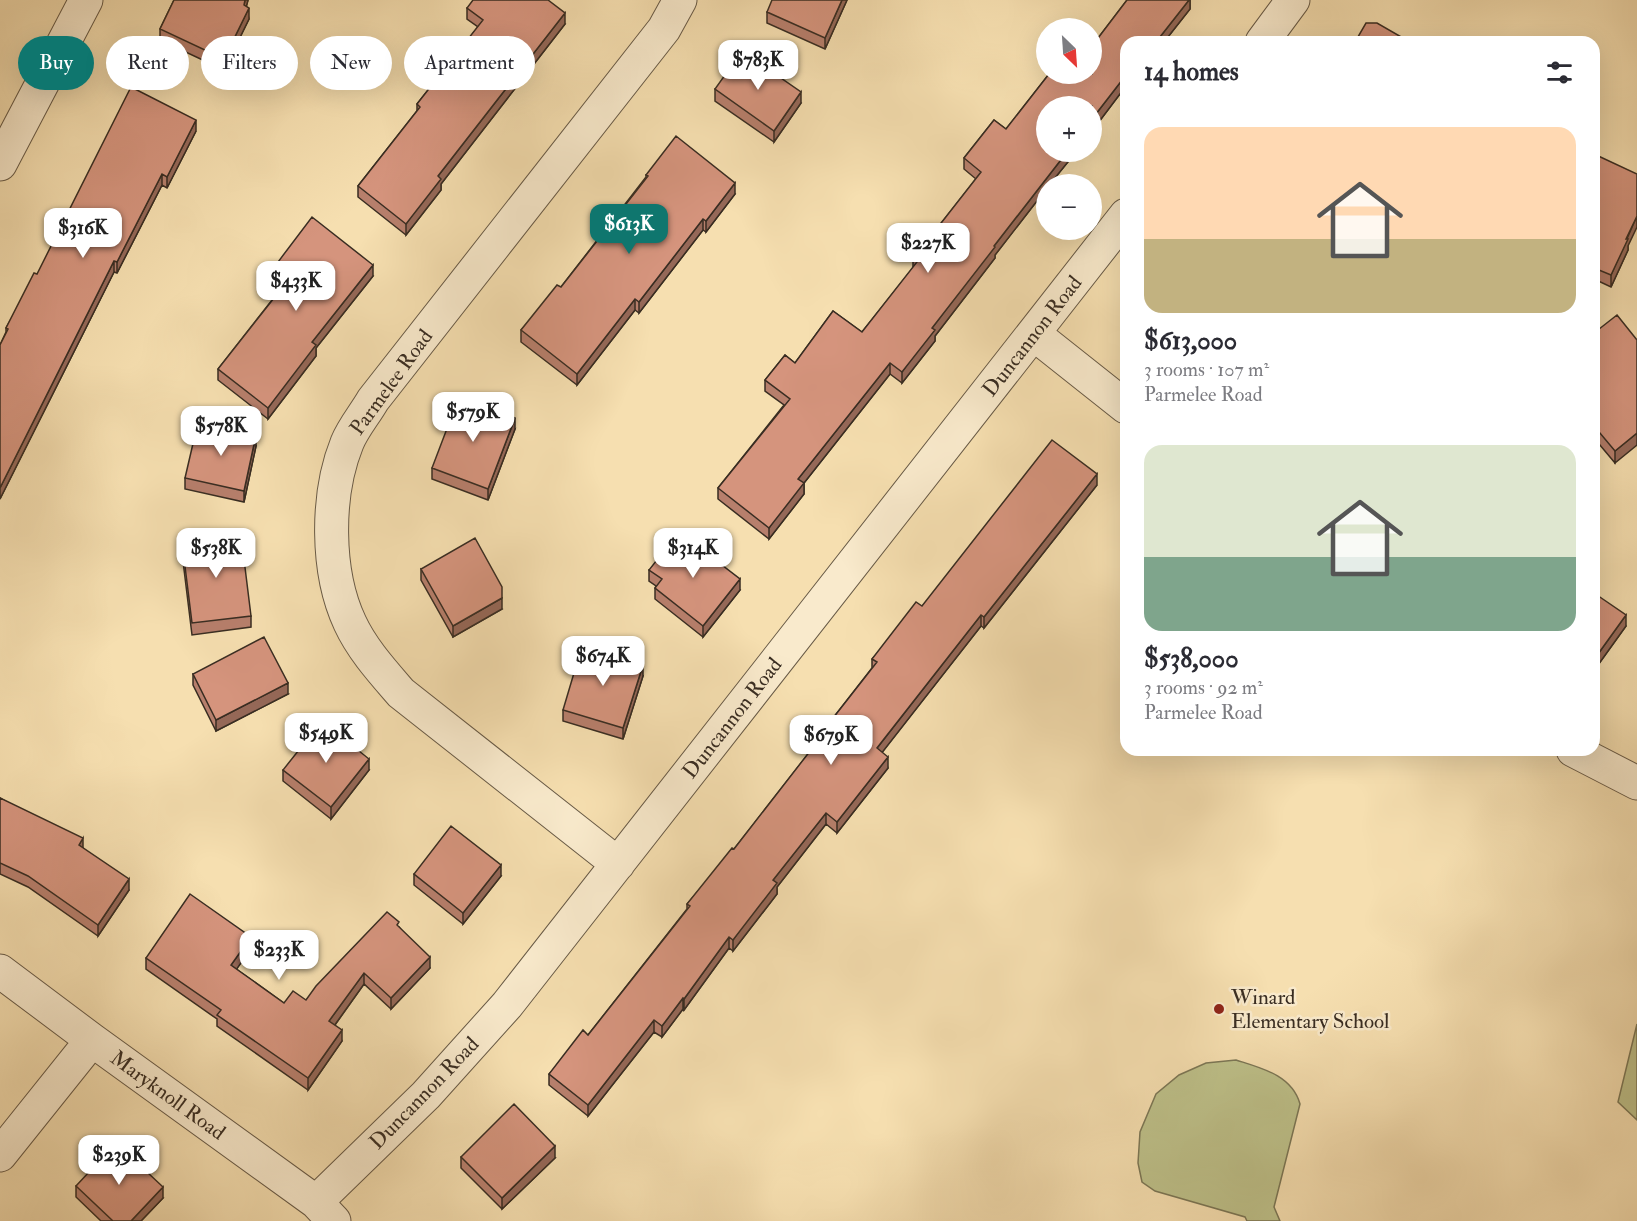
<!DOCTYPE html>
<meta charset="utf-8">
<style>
:root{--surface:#fff;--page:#f2f2f3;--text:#2b2b33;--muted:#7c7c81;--accent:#0f766e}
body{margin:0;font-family:"IM FELL Double Pica",serif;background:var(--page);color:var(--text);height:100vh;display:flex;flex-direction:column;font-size:22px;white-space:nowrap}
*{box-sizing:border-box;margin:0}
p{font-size:20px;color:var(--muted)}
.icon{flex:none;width:33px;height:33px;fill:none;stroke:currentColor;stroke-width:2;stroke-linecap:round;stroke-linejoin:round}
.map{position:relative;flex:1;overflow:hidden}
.details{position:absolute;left:1120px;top:36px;width:480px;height:720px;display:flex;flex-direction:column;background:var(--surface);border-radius:18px;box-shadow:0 6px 24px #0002}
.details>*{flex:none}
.hud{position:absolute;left:18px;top:36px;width:570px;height:54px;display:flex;gap:12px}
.needle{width:39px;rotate:155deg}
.fabs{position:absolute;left:1036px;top:18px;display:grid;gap:12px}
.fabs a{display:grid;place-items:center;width:66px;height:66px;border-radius:50%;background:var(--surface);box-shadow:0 6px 24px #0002;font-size:30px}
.price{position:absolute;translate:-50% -51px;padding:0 14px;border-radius:12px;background:#fff;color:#222;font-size:20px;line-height:39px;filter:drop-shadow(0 2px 3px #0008)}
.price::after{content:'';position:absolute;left:50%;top:36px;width:18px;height:14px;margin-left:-9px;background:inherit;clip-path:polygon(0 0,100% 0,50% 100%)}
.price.current{background:var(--accent);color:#fff}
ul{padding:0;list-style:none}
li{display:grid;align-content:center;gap:12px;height:318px;padding:0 24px}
li span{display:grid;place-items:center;height:186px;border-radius:18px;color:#555}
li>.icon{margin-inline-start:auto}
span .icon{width:108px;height:108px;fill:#fffc;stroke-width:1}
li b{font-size:26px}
h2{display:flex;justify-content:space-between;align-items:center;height:72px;padding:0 24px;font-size:26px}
.chip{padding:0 21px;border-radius:27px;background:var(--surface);box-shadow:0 6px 24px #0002;font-size:21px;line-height:54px}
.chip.current{background:var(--accent);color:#fff}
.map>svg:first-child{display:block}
.green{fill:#bec18a;stroke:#7c7756;stroke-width:1.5}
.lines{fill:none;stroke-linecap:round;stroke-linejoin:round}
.minor-casing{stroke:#685a46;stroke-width:35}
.minor{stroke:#f9eacc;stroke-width:33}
.wall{fill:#b77f6c;stroke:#392d22;stroke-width:1.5}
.shaded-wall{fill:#956858;stroke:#392d22;stroke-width:1.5}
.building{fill:#d5947d;stroke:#392d22;stroke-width:1.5}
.poi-dot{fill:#8f2418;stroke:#f9eacc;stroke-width:2}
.labels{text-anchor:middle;stroke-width:5;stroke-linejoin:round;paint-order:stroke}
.street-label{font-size:21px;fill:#392d22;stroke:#f9eacc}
.poi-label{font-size:21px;fill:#392d22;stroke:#f9eacc;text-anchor:start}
</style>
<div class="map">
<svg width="1637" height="1221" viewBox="0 0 1637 1221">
<rect width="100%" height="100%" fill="#f6dfb0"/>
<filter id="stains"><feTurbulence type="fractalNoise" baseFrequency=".00333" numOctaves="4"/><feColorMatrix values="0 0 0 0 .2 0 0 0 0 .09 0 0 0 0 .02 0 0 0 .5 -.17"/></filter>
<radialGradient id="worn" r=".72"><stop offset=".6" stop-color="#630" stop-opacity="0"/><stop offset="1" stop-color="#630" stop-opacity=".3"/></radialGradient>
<!-- green -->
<path class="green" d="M 1637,1024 L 1637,1120 L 1618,1102 Z
M 1236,1060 C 1261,1068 1292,1075 1300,1104 L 1274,1207 L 1280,1221 L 1247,1221 L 1245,1217 L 1155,1191 L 1142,1182 L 1138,1163 L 1140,1132 L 1156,1094 L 1179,1075 L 1206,1063 Z"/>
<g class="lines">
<defs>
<path id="minor" d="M 1262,42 L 1293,0
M 0,164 L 86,0
M 1034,334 L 1126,407
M 1573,750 L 1637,783
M 618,864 L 401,693 C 382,671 362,649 350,623 C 326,572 326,495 347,443 C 353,428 365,414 373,400 L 664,29 L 680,0
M 0,971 L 92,1040 L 316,1202 L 334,1221
M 0,1155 L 92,1040
M 316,1202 L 426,1095 L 507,1005 L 1126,215"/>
</defs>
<!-- minor casing -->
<use href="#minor" class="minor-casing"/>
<!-- minor -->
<use href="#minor" class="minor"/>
</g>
<!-- wall -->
<path class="wall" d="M 174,0 L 248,0 L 246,7 L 249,19 L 224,70 L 160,40 L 160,29 Z
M 847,0 L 825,49 L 767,23 L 767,12 Z
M 1127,0 L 1190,0 L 1190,9 L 1164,42 L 1126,42 L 1126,86 L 1092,131 L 1092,106 L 1047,106 L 1047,152 L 1076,152 L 1050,184 L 1047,184 L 1047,188 L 995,255 L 995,258 L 935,336 L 935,341 L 902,383 L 890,374 L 804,483 L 804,494 L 769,539 L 718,499 L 718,488 L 784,405 L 765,391 L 765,380 L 785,355 L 795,363 L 833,311 L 862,332 L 913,268 L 913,259 L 976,179 L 964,169 L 964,158 L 994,120 L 1006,129 L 1049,74 L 1092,74 L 1092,46 Z
M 467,8 L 565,24 L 441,184 L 441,190 L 406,235 L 358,197 L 358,186 L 417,111 L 417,104 L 478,27 L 467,19 Z
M 715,89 L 801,103 L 774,142 L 715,101 Z
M 196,131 L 167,188 L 162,185 L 117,273 L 114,272 L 0,499 L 0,345 L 6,332 L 6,328 L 37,274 Z
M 1594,154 L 1628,246 L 1628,250 L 1611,287 L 1594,279 Z
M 646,175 L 735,194 L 706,232 L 703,230 L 639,313 L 635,310 L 577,385 L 521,342 L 521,330 L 561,287 L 646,177 Z
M 278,262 L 373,276 L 316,348 L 316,356 L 268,419 L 218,380 L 218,369 L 287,281 L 278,274 Z
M 1594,333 L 1637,340 L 1615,463 L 1594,438 Z
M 515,429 L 488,500 L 432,479 L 432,468 Z
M 256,446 L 244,502 L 185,489 L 185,478 Z
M 1097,485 L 984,628 L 981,626 L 882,752 L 888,768 L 837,833 L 826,824 L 777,887 L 777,894 L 733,951 L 729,948 L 684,1010 L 683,1009 L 662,1037 L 654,1032 L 588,1116 L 549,1085 L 549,1074 L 588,1035 L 687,909 L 687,904 L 734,849 L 819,740 L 819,736 L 872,668 L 872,659 L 922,606 Z
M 182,542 L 251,616 L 251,627 L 192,635 L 182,553 Z
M 421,569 L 502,609 L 453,637 L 421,580 Z
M 649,570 L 740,590 L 703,637 L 655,599 L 655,588 L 656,586 L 649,581 Z
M 1594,577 L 1599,592 L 1597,595 L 1626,626 L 1598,665 L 1594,663 Z
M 193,674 L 288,694 L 216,731 L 193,685 Z
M 643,676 L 623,739 L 563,721 L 563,710 Z
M 283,770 L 369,770 L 331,819 L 283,781 Z
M 0,798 L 83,848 L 129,890 L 98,936 L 28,887 L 0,874 Z
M 414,874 L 501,876 L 463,924 L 414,885 Z
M 399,927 L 430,968 L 391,1009 L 364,984 L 335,1025 L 342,1041 L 308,1090 L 217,1026 L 217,1019 L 146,969 L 146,958 L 251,949 L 236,969 L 284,1003 L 306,1000 Z
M 461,1157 L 555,1158 L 502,1209 L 461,1168 Z
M 76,1186 L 163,1198 L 141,1221 L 101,1221 L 76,1197 Z"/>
<!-- shaded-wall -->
<path class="shaded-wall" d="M 245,0 L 248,0 L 244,16 L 244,5 Z
M 842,0 L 847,0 L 825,49 L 825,38 Z
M 1189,0 L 1190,0 L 1190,9 L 1164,42 L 1156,42 Z
M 249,8 L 249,19 L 224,70 L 224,59 Z
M 565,13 L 565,24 L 441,184 L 441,190 L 406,235 L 406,224 L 438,176 Z
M 1126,75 L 1126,86 L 1092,131 L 1092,119 Z
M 801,92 L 801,103 L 774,142 L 774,131 Z
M 196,120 L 196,131 L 167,188 L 167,177 Z
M 1067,152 L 1076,152 L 1050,184 L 1047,184 L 1047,188 L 995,255 L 995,258 L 935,336 L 935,341 L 902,383 L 902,372 L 932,328 L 994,246 Z
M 162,174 L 162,185 L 117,273 L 117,262 Z
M 735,183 L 735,194 L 706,232 L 706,221 Z
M 1637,216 L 1637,227 L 1628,246 L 1628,250 L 1611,287 L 1611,275 Z
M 703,219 L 703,230 L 639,313 L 639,302 Z
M 114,261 L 114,272 L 0,499 L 0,488 Z
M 373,265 L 373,276 L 316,348 L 316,356 L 268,419 L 268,408 L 312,342 Z
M 635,299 L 635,310 L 577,385 L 577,374 Z
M 890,363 L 890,374 L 804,483 L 804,494 L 769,539 L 769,528 L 798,479 Z
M 515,418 L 515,429 L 488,500 L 488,489 Z
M 1637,433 L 1637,445 L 1615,463 L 1615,451 Z
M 256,435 L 256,446 L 244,502 L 244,491 Z
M 1097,474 L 1097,485 L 984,628 L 984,617 Z
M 740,579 L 740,590 L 703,637 L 703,626 Z
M 1599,581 L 1599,592 L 1594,599 L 1594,587 Z
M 502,598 L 502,609 L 453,637 L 453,626 Z
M 981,615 L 981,626 L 877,759 L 877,748 Z
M 1626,615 L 1626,626 L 1598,665 L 1598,654 Z
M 643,665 L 643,676 L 623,739 L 623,728 Z
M 288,683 L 288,694 L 216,731 L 216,720 Z
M 888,757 L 888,768 L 837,833 L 837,822 Z
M 369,759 L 369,770 L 331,819 L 331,807 Z
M 826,813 L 826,824 L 777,887 L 777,894 L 733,951 L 733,940 L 773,880 Z
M 83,838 L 83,849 L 79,845 Z
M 501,865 L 501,876 L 463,924 L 463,913 Z
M 129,879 L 129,890 L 98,936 L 98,925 Z
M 251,937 L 251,949 L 231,977 L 231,965 Z
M 729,937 L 729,948 L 684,1010 L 684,999 Z
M 430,957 L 430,968 L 391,1009 L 391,998 Z
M 364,973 L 364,984 L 329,1033 L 329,1021 Z
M 683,998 L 683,1009 L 662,1037 L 662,1026 Z
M 654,1020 L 654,1032 L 588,1116 L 588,1105 Z
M 342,1030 L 342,1041 L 308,1090 L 308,1078 Z
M 555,1146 L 555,1158 L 502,1209 L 502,1198 Z
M 163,1187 L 163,1198 L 141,1221 L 131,1221 Z"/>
<!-- building -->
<path class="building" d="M 174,0 L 245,0 L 244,5 L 249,8 L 224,59 L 160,29 Z
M 473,0 L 548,0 L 565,13 L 438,176 L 441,179 L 406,224 L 358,186 L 420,107 L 417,104 L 483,20 L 467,8 Z
M 772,0 L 842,0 L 825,38 L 767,12 Z
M 1127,0 L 1189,0 L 1156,42 L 1126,42 L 1126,75 L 1092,119 L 1092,106 L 1047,106 L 1047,152 L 1067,152 L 994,246 L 995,247 L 932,328 L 935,330 L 902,372 L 890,363 L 798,479 L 804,483 L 769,528 L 718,488 L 790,399 L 765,380 L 785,355 L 795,363 L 833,311 L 862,332 L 917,262 L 913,259 L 981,172 L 964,158 L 994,120 L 1006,129 L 1049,74 L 1092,74 L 1092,46 Z
M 1366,23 L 1377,23 L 1410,42 L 1355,42 Z
M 742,51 L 801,92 L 774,131 L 715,89 Z
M 131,87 L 196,120 L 167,177 L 162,174 L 117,262 L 114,261 L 0,488 L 0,345 L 8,329 L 6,328 L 34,273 L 37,274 Z
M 676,136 L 735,183 L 706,221 L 703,219 L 639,302 L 635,299 L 577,374 L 521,330 L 557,285 L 561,287 L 648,176 L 646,175 Z
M 1594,154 L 1637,174 L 1637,216 L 1626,239 L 1628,239 L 1611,275 L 1594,268 Z
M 312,217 L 373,265 L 312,342 L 316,345 L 268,408 L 218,369 L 293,274 L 278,262 Z
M 1617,315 L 1637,340 L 1637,433 L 1615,451 L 1594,426 L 1594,333 Z
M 459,397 L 515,418 L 488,489 L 432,468 Z
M 198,422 L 256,435 L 244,491 L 185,478 Z
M 1052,440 L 1097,474 L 984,617 L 981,615 L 877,748 L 888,757 L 837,822 L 826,813 L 773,880 L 777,883 L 733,940 L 729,937 L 684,999 L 683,998 L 662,1026 L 654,1020 L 588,1105 L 549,1074 L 583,1030 L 588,1035 L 690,906 L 687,904 L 732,848 L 734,849 L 821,737 L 819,736 L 877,662 L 872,659 L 916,602 L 922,606 Z
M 679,532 L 740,579 L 703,626 L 655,588 L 662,579 L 649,570 Z
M 241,535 L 251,616 L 192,623 L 182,542 Z
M 475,538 L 502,587 L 502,598 L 453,626 L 421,569 Z
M 1594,577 L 1599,581 L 1594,587 Z
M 1594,593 L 1626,615 L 1598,654 L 1594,652 Z
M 264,637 L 288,683 L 216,720 L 193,674 Z
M 582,646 L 643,665 L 623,728 L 563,710 Z
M 322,721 L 369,759 L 331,807 L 283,770 Z
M 0,798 L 83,838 L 79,845 L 129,879 L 98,925 L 28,876 L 0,863 Z
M 451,826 L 501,865 L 463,913 L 414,874 Z
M 190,894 L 251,937 L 231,965 L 284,1003 L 293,991 L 306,1000 L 316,986 L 387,912 L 399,922 L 397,925 L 430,957 L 391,998 L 364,973 L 329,1021 L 342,1030 L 308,1078 L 217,1015 L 221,1010 L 146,958 Z
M 514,1104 L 555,1146 L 502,1198 L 461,1157 Z
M 116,1143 L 163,1187 L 131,1221 L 113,1221 L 76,1186 Z"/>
<!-- markers -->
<circle class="poi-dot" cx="1219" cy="1009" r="6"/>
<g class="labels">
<!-- street labels -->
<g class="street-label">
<text transform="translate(1032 336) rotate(-52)" y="7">Duncannon Road</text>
<text transform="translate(391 382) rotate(-54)" y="7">Parmelee Road</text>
<text transform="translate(732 718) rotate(-52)" y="7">Duncannon Road</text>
<text transform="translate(424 1093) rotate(-46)" y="7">Duncannon Road</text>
<text transform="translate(168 1095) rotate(36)" y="7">Maryknoll Road</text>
</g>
<!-- poi labels -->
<g class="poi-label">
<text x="1231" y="1004">Winard<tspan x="1231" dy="24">Elementary School</tspan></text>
</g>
</g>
<rect width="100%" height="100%" filter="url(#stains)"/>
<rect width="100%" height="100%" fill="url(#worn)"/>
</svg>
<div class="fabs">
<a><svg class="needle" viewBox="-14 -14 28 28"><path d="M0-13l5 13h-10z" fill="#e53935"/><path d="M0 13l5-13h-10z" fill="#7c7c81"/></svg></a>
<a>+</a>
<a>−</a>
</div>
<b class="price" style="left:758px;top:91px">$783K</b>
<b class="price current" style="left:629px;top:255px">$613K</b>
<b class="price" style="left:83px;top:259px">$316K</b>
<b class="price" style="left:928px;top:274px">$227K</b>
<b class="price" style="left:296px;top:312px">$433K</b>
<b class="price" style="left:473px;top:443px">$579K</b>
<b class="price" style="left:221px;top:457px">$578K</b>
<b class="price" style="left:216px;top:579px">$538K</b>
<b class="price" style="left:693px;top:579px">$314K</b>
<b class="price" style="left:603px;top:687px">$674K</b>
<b class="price" style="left:326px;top:764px">$549K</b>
<b class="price" style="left:831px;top:766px">$679K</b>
<b class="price" style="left:279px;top:981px">$233K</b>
<b class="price" style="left:119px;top:1186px">$239K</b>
<div class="hud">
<a class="chip current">Buy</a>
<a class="chip">Rent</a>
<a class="chip">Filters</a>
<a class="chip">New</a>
<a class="chip">Apartment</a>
</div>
<section class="details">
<h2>14 homes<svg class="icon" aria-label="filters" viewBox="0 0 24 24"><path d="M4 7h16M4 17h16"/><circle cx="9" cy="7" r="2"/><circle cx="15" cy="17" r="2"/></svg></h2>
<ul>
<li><span style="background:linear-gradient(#ffd9b3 60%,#c2b280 0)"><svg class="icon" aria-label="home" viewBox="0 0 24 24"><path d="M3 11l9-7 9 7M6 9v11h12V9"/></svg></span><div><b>$613,000</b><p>3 rooms · 107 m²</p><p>Parmelee Road</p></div></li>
<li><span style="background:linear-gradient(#dfe7d0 60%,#7fa58c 0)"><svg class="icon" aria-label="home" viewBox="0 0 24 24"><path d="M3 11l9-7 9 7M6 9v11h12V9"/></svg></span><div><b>$538,000</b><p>3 rooms · 92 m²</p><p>Parmelee Road</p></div></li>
</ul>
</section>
</div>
